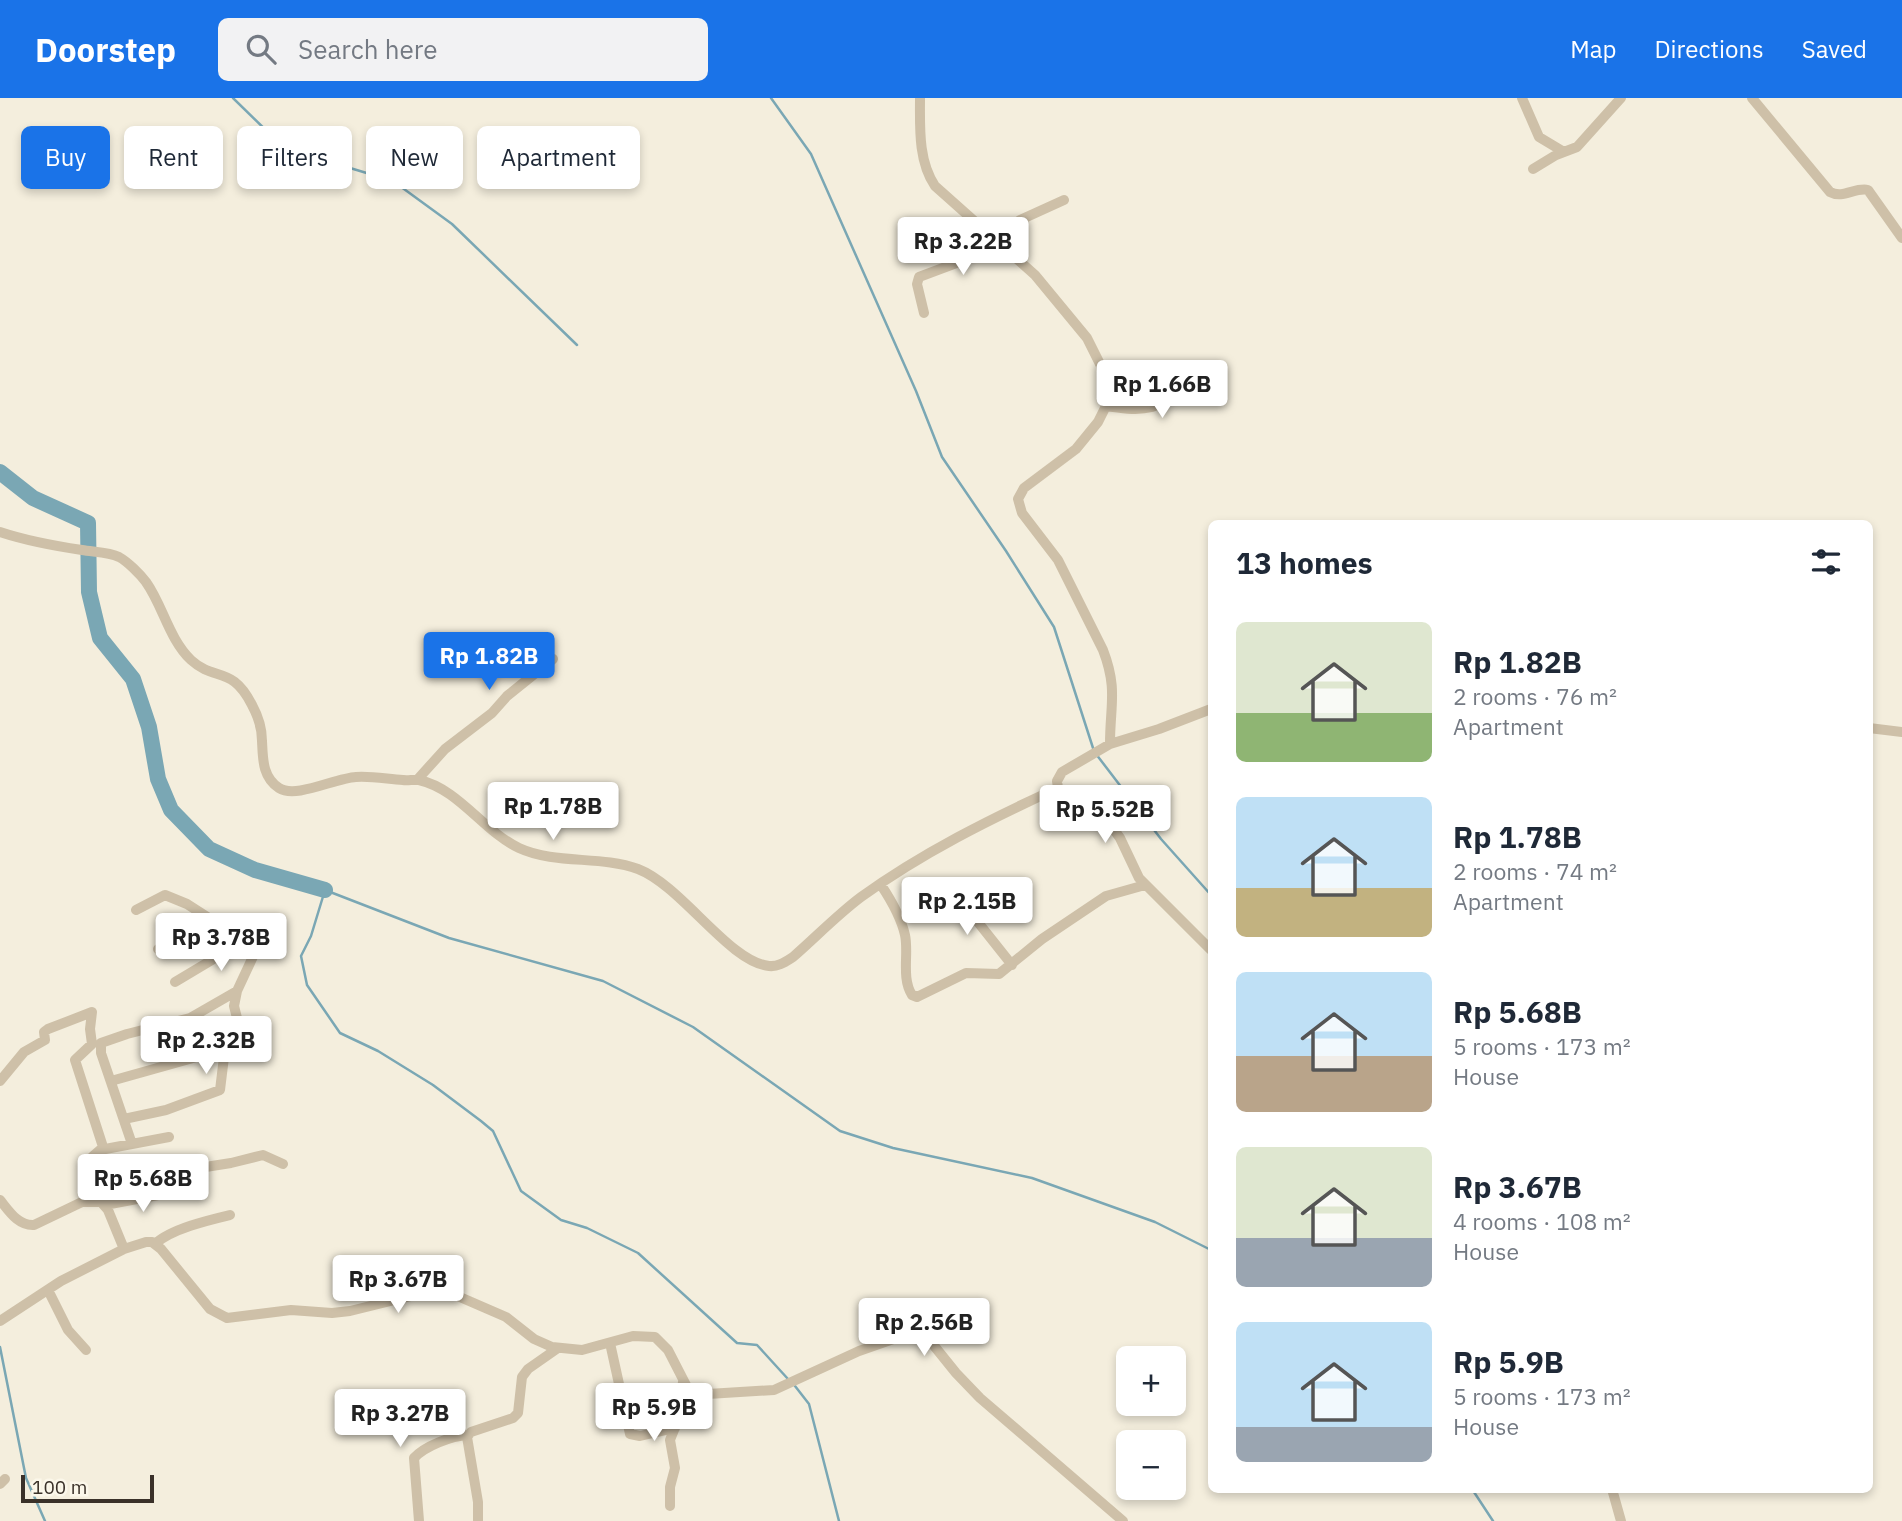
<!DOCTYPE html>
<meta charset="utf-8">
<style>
:root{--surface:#fff;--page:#f2f2f3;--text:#1f2937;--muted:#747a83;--accent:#1a73e8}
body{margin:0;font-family:"IBM Plex Sans",sans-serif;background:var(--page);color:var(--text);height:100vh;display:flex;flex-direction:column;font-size:26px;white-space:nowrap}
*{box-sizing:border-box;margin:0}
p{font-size:23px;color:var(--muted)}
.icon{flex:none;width:38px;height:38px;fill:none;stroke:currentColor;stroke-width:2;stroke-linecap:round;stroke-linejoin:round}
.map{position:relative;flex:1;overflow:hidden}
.sheet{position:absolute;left:1208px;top:422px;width:665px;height:973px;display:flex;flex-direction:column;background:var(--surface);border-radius:10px;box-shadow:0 4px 10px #0003}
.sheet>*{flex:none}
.banner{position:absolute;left:21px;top:28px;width:665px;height:63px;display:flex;gap:14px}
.buttons{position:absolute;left:1116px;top:1248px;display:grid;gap:14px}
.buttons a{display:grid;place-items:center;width:70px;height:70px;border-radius:10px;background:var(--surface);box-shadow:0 4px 10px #0003;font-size:35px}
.scale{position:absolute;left:21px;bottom:18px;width:133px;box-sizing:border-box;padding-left:7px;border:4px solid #3a3129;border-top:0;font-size:19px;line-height:24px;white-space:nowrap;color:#3a3129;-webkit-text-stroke:5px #fbf7ea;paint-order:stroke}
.price{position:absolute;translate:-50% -60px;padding:0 16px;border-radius:7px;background:#fff;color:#222;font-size:23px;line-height:46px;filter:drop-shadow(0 2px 4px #0008)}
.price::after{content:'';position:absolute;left:50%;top:42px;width:21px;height:16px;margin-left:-10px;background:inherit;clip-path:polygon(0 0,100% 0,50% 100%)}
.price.current{background:var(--accent);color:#fff}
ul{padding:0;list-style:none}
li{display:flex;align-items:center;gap:21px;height:175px;padding:0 28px}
li span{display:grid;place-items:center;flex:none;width:196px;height:140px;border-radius:10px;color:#555}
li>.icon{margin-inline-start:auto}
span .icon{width:84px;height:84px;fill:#fffc;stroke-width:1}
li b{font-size:30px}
h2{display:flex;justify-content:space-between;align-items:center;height:84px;padding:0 28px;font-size:30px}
.chip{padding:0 24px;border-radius:10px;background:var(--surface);box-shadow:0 4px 10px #0003;font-size:24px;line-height:63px}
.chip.current{background:var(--accent);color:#fff}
header{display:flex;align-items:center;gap:42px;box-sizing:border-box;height:98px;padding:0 35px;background:var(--accent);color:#fff}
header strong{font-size:33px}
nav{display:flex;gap:38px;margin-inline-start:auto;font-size:24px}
.search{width:490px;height:63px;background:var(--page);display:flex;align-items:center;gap:18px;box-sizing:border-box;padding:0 24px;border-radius:10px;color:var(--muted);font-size:26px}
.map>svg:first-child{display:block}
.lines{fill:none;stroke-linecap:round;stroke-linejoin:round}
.stream{stroke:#7aa7b4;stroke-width:2.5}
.river{stroke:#7aa7b4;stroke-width:16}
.minor{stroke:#cec0a8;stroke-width:10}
</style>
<header>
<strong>Doorstep</strong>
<div class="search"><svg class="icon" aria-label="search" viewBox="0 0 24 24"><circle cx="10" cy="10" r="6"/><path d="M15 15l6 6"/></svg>Search here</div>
<nav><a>Map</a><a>Directions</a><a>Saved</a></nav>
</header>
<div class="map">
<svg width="1902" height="1423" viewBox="0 0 1902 1423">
<rect width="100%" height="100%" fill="#f4eedd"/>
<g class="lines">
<!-- stream -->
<path class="stream" d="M 233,0 L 284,50 L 393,83 L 452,126 L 577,247
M 771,0 L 811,56 L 916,293 L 942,359 L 1006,453 L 1054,529 L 1093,650
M 1096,656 L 1161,741 L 1211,797
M 0,1249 L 26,1380 L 45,1423
M 788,1281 L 757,1247 L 737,1245 L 638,1155 L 587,1130 L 561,1122 L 521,1093 L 493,1033 L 481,1023 L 433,987 L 378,953 L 340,935 L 307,887 L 301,858 L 311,838 L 325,792 L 449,840 L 603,883 L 693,929 L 840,1033 L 893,1050 L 1032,1080 L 1155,1124 L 1211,1152
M 795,1288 L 809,1306 L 839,1423
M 1472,1391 L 1493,1423"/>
<!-- river -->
<path class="river" d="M 0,374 L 33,400 L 88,425 L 89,494 L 100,540 L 133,581 L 149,629 L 158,681 L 171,712 L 209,751 L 255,772 L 325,792"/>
<!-- minor -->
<path class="minor" d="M 920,0 C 920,29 918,63 935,88 L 1035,177 L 1087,240 L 1101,268 L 1106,291 L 1106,308 L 1098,324 L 1076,351 L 1024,390 L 1018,401 L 1022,415 L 1058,462 L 1103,552 C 1118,591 1110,607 1110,646
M 1522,0 L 1539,39 L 1564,54
M 1752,0 L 1830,94 C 1843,101 1855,89 1868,92 L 1902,140
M 1533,71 L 1556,57 L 1577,49 L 1621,0
M 995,140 L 1020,122 L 1064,102
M 924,215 L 917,186 L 919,179 L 967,161 L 993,138
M 1106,308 C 1121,310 1137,313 1152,309 C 1174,302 1197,278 1221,288
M 0,434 C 27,443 55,448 82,452 C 93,454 109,454 119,459 C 128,464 140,476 146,484 C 163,508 169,541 191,562 C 215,584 232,567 252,607 C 258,618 262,630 262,643 C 263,660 262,679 279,690 C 296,701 335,680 356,679 C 372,678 387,681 403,682 C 408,683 414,681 419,682 C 459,691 483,733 519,750 C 556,767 600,757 638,771 C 682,788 729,864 769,868 C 778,869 785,864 793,859 C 816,839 837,817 861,799 C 922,755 990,721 1058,690
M 1211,611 L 1159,631 L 1110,646 L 1062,674 L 1057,683 L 1058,690 L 1062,695 L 1091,707 L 1105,719 L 1120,740 L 1139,780 L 1211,852
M 1869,630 L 1902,634
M 417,682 L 445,651 L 492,615 L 507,598 L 553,561
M 881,787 C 891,802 901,819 905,837 C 909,855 901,880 912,897 L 917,899 L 966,875 L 999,876 L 1042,841 L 1106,798 L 1145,787
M 950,789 L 1012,867
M 158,851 L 211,821
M 175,884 L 252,838
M 0,983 L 24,954 L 45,942 L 44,934 L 48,931 L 92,914 L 90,931 L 92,946 L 75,962 L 104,1052
M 111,983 L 225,951
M 124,1021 L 166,1012 L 220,992 L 225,951 L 238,924 L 234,908 L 237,893
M 132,1046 L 101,955 L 101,945 L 127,936 L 190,920 L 237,893 L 257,850 L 252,838 L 215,824 L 187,806 L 165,797 L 136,812
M 97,1086 L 231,1065 L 263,1057 L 283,1066
M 0,1102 C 9,1113 18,1128 34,1127 L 82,1104 L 101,1104
M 105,1107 L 174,1094
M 155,1146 C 171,1131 209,1122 230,1117
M 124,1151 L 108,1112 L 101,1104 L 92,1059 L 100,1052 L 169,1039
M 48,1192 L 68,1232 L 86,1252
M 0,1223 L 61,1183 L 124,1151 L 146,1144 L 152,1144 L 161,1151 L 210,1211 L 227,1220 L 291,1212 L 332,1215 L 350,1213 L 419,1196 L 446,1193 L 506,1219 L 534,1241 L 552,1249 L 582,1252 L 633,1238 L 655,1239 L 668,1252 L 687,1289 L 708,1296 L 774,1292 L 859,1253 L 899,1239 L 920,1237 L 931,1244 L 956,1275 L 980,1300 L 1123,1423
M 610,1245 L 630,1336 L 640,1338 L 675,1330
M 0,1386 L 5,1381
M 1612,1391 L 1621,1423
M 670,1408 L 670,1389 L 675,1370 L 670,1342 L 676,1327 L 683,1284
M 419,1423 L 414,1360 C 425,1348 451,1338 468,1337
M 478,1423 L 478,1404 L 467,1339 L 471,1334 L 513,1320 L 518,1315 L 522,1279 L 528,1271 L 558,1250"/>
</g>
</svg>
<div class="buttons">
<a>+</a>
<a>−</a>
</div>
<div class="scale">100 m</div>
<b class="price" style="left:963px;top:179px">Rp 3.22B</b>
<b class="price" style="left:1162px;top:322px">Rp 1.66B</b>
<b class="price current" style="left:489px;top:594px">Rp 1.82B</b>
<b class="price" style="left:553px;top:744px">Rp 1.78B</b>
<b class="price" style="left:1105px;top:747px">Rp 5.52B</b>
<b class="price" style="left:967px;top:839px">Rp 2.15B</b>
<b class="price" style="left:221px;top:875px">Rp 3.78B</b>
<b class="price" style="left:206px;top:978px">Rp 2.32B</b>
<b class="price" style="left:143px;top:1116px">Rp 5.68B</b>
<b class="price" style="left:398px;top:1217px">Rp 3.67B</b>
<b class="price" style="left:924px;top:1260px">Rp 2.56B</b>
<b class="price" style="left:654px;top:1345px">Rp 5.9B</b>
<b class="price" style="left:400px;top:1351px">Rp 3.27B</b>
<div class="banner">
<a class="chip current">Buy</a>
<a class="chip">Rent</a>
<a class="chip">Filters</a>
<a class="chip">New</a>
<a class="chip">Apartment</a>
</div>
<section class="sheet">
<h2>13 homes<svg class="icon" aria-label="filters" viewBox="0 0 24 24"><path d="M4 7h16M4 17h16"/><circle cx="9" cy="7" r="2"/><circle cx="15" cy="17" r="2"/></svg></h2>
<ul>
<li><span style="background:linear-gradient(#dfe7d0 65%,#8fb573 0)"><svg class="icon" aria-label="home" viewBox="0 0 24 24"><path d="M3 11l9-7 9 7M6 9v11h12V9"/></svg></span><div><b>Rp 1.82B</b><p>2 rooms · 76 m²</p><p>Apartment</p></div></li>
<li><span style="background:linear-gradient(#bfe0f5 65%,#c2b280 0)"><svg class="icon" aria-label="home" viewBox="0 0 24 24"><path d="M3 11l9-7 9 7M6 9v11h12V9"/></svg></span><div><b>Rp 1.78B</b><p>2 rooms · 74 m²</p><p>Apartment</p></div></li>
<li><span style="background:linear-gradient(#bfe0f5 60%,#b9a48a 0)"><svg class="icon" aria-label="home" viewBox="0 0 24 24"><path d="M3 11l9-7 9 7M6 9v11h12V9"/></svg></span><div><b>Rp 5.68B</b><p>5 rooms · 173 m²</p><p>House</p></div></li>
<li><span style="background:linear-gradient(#dfe7d0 65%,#9aa5b1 0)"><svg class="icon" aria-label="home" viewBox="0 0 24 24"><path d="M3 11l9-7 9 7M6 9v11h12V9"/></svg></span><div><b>Rp 3.67B</b><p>4 rooms · 108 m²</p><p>House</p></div></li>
<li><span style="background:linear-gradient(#bfe0f5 75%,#9aa5b1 0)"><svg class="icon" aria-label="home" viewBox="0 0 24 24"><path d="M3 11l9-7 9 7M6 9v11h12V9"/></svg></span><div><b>Rp 5.9B</b><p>5 rooms · 173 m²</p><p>House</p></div></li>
</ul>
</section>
</div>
